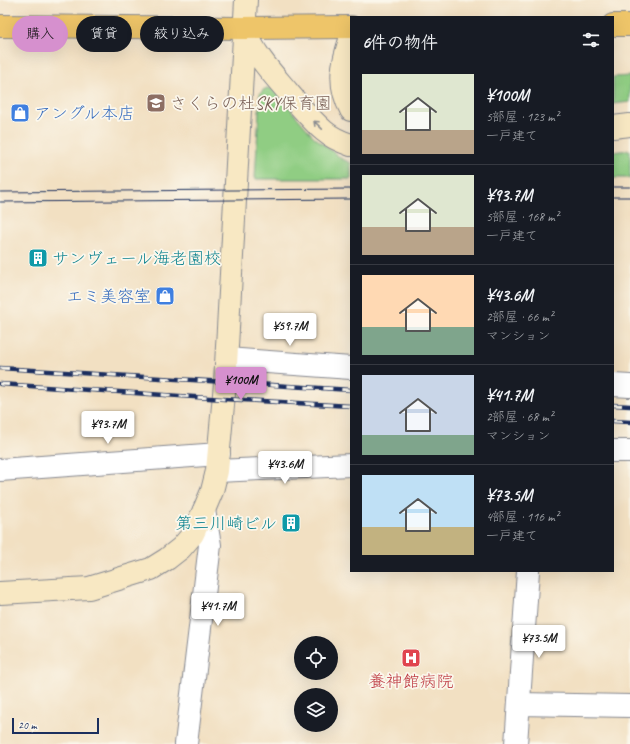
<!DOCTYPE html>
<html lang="ja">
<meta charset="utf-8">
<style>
:root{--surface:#171b24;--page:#20242c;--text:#f1f3f6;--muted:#9ea1a6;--line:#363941;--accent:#d690ce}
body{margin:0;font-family:Caveat,"Klee One",sans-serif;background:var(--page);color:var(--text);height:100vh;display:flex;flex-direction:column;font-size:15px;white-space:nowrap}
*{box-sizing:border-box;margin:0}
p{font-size:13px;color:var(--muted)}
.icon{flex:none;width:22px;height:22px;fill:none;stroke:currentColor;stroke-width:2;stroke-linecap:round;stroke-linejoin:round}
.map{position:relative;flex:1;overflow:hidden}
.side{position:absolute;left:350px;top:16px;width:264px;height:556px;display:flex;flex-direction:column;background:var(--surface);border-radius:0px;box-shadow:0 4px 16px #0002}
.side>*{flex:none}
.hud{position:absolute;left:12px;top:16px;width:278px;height:36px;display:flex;gap:8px}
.tools{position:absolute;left:294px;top:636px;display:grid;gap:8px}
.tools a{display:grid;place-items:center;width:44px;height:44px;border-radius:50%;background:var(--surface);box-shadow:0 4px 16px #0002;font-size:20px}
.scale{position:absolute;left:12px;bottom:10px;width:87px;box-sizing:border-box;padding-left:4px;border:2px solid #1b2f5e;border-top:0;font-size:11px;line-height:14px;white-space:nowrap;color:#1b2f5e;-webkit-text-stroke:3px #fbf7ec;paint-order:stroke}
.price{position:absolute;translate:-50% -34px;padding:0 9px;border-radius:4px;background:#fff;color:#222;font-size:13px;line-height:26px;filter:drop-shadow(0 1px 2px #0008)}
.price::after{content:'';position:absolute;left:50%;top:24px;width:12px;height:9px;margin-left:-6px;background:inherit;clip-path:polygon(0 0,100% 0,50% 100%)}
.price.active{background:var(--accent);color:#111}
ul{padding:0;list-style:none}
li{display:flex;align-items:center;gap:12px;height:100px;padding:0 12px}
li+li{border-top:1px solid var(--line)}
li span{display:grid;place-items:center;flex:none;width:112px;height:80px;border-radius:0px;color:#555}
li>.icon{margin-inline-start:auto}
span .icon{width:48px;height:48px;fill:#fffc;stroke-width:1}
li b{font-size:17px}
h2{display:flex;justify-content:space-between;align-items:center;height:48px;padding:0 12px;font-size:17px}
.chip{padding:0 14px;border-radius:18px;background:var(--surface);box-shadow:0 4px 16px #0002;font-size:14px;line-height:36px}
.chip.active{background:var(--accent);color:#111}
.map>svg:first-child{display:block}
.green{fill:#90cd83;stroke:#567e70}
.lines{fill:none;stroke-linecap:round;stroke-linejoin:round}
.street-casing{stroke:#868890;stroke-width:24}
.secondary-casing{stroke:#868890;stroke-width:24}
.highway-casing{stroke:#868890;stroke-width:24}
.street{stroke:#fff;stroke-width:22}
.secondary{stroke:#f8e8c3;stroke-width:22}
.highway{stroke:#eec569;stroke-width:22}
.tram{stroke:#1b2f5e;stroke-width:1}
.rail-casing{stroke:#1b2f5e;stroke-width:4.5}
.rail{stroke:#fbf7ec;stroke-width:3;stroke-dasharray:9;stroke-linecap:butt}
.oneway{stroke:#8a8c90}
.labels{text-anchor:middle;stroke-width:3.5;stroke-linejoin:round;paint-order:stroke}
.education-label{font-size:17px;fill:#785e54;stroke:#fbf7ec;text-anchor:start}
.shop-label{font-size:17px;fill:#366cbe;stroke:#fbf7ec;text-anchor:start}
.culture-label{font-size:17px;fill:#0d838f;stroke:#fbf7ec;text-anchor:start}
.health-label{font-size:17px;fill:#be3a42;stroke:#fbf7ec}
</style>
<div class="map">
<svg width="630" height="744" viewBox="0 0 630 744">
<rect width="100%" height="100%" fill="#fbf7ec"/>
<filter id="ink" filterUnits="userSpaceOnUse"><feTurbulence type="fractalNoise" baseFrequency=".025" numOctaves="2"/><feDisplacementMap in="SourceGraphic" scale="8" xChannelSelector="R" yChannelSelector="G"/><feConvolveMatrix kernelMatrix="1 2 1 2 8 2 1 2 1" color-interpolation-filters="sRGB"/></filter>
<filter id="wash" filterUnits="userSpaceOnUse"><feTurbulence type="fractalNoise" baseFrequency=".012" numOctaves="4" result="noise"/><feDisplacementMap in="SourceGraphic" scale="16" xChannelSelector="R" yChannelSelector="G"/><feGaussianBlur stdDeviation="0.9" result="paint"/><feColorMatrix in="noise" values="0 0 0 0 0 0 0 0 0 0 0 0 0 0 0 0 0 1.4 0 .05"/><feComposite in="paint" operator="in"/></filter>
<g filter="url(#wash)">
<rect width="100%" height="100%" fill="#f2e0c2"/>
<!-- green -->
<path class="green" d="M 630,76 L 630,102 L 613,104 L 613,77 Z
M 267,88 L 272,89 L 277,93 L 313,136 L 342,159 L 351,163 L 351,179 L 255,179 L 260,94 L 263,90 Z
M 630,150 L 630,178 L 613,178 L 613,152 Z"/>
</g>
<g filter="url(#ink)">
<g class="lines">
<defs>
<path id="street" d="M 227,359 L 351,368
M 613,385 L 630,386
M 613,451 L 630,451
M 0,470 L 219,454
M 217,471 L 351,465
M 519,704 L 630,706
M 186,744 L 210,545 L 204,510
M 516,744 L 528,571"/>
<path id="secondary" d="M 245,29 C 254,54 271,72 288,92 C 299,105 310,119 324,131 C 331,137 342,142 351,145
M 351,37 C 342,63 337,84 351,110
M 613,127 L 630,125
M 0,593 L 89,588 L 151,569 L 167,559 L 181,548 L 193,534 L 204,510 L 212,491 L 217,471 L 225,383 L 246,0"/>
<path id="highway" d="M 613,25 L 630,25
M 0,26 L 244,28 L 351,27"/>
</defs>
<!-- street casing -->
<use href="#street" class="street-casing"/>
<!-- secondary casing -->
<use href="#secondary" class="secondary-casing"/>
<!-- highway casing -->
<use href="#highway" class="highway-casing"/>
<!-- street -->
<use href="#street" class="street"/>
<!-- secondary -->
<use href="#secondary" class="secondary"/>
<!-- highway -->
<use href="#highway" class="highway"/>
<!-- tram -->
<path class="tram" d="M 613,187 L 630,187
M 0,192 L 351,189
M 613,197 L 630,197
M 0,202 L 351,199"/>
<defs>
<path id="rail" d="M 0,368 L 351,390
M 0,384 L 224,399 L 351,406
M 613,405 L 630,406
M 613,421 L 630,422"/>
</defs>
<!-- rail casing -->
<use href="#rail" class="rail-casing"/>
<!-- rail -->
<use href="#rail" class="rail"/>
</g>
<!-- one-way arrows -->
<defs><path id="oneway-shaft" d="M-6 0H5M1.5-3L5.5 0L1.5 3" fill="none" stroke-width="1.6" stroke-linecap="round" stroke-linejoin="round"/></defs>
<use class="oneway" href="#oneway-shaft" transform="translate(318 125) rotate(-136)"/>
</g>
<!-- icons -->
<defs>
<symbol id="school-square" viewBox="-11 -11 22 22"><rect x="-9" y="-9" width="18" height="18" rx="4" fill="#8d6e63" stroke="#fbf7ec"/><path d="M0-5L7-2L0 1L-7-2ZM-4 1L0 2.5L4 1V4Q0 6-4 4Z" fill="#fff"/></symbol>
<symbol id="shop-square" viewBox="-11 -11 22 22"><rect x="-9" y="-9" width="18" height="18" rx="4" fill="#3f7fe0" stroke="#fbf7ec"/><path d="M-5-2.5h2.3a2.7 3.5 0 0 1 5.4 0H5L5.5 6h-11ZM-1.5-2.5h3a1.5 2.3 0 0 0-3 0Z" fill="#fff"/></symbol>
<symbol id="building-square" viewBox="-11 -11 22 22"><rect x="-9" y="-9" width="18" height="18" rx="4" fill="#0f9aa8" stroke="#fbf7ec"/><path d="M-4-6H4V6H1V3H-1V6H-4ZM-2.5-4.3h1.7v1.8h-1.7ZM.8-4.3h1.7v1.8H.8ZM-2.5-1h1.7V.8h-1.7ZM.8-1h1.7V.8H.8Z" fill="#fff"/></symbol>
<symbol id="hospital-square" viewBox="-11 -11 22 22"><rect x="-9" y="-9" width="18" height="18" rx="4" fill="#e0444e" stroke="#fbf7ec"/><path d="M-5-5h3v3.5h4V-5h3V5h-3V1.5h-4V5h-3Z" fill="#fff"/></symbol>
</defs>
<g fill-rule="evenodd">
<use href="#school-square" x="145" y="92" width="22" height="22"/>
<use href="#shop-square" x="9" y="102" width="22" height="22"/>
<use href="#building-square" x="27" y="247" width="22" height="22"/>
<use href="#shop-square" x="154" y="285" width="22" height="22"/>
<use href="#building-square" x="280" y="512" width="22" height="22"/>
<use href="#hospital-square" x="400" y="647" width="22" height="22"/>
</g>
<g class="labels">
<!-- education labels -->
<g class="education-label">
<text x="170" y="109">さくらの杜SKY保育園</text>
</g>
<!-- shop labels -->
<g class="shop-label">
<text x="34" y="119">アングル本店</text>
<text x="151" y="302" text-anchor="end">エミ美容室</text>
</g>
<!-- culture labels -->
<g class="culture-label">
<text x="52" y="264">サンヴェール海老園校</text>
<text x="277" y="529" text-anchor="end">第三川崎ビル</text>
</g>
<!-- health labels -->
<g class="health-label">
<text x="411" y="687">養神館病院</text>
</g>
</g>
</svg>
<div class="tools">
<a><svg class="icon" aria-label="locate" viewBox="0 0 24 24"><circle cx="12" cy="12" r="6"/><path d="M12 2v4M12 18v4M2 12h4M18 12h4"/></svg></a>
<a><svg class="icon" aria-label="layers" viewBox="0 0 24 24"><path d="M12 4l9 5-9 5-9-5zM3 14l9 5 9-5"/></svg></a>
</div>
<div class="scale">20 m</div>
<b class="price" style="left:290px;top:347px">¥59.7M</b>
<b class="price active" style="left:241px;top:401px">¥100M</b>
<b class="price" style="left:108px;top:445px">¥93.7M</b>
<b class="price" style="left:285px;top:485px">¥43.6M</b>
<b class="price" style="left:218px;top:627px">¥41.7M</b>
<b class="price" style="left:539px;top:659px">¥73.5M</b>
<div class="hud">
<a class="chip active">購入</a>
<a class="chip">賃貸</a>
<a class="chip">絞り込み</a>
</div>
<section class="side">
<h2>6件の物件<svg class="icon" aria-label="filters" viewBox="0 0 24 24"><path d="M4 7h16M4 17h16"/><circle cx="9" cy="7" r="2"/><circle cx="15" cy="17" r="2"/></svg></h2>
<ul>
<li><span style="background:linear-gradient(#dfe7d0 70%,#b9a48a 0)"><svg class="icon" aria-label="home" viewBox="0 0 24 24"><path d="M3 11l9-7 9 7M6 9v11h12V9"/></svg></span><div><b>¥100M</b><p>5部屋 · 123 m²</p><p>一戸建て</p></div></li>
<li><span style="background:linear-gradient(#dfe7d0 65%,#b9a48a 0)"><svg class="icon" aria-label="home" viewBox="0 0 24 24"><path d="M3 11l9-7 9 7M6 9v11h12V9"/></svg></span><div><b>¥93.7M</b><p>5部屋 · 168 m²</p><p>一戸建て</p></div></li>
<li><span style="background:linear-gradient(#ffd9b3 65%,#7fa58c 0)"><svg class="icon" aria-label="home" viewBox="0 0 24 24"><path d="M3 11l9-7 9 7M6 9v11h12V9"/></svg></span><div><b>¥43.6M</b><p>2部屋 · 66 m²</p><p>マンション</p></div></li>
<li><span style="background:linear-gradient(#c9d6e8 75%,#7fa58c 0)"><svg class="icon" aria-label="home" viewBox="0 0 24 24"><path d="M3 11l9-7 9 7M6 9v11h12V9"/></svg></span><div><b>¥41.7M</b><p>2部屋 · 68 m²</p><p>マンション</p></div></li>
<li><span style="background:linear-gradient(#bfe0f5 65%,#c2b280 0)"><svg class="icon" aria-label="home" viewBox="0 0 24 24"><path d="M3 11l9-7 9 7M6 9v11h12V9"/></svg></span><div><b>¥73.5M</b><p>4部屋 · 116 m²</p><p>一戸建て</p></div></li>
</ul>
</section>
</div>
